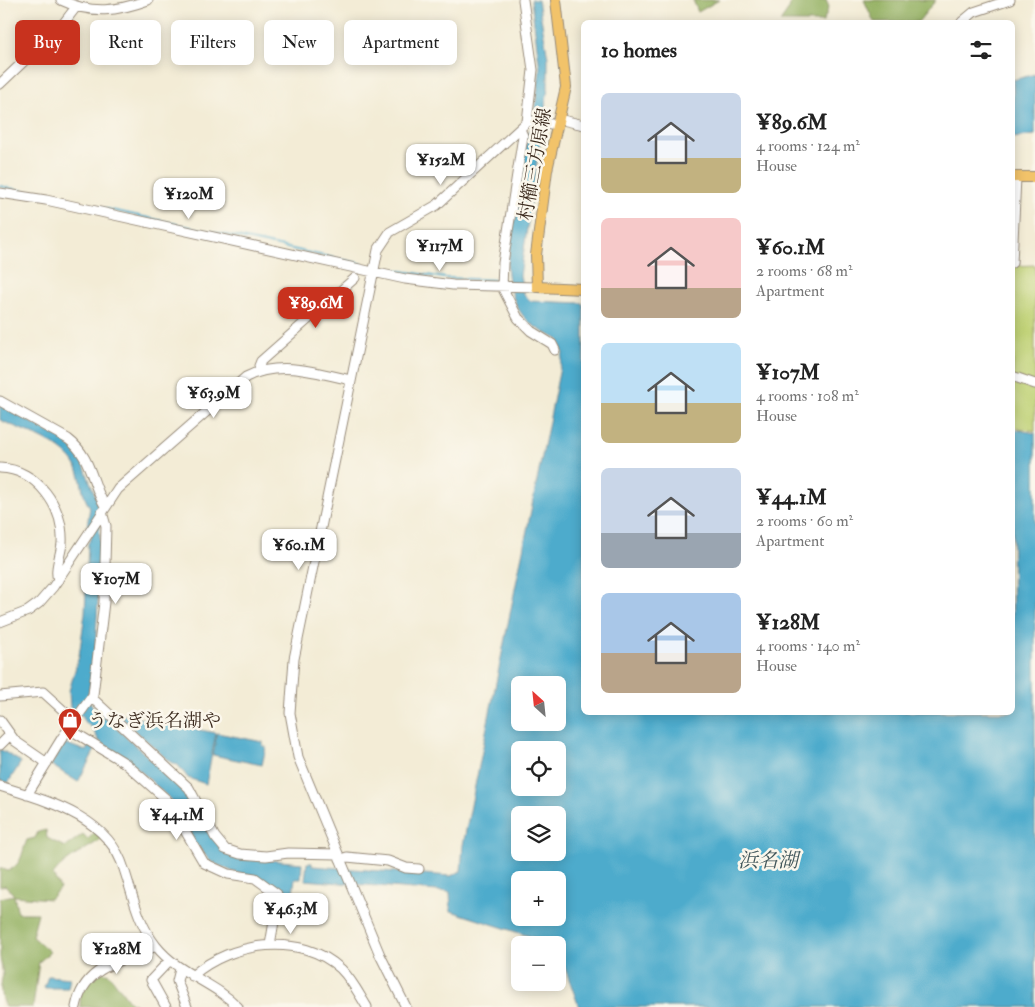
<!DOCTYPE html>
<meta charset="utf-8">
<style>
:root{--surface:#fff;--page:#f2f2f2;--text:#222;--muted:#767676;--accent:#c8321e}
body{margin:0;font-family:"IM FELL Double Pica","Noto Serif JP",serif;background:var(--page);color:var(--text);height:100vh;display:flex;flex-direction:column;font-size:19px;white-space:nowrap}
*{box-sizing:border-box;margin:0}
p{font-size:16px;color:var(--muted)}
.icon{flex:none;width:28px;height:28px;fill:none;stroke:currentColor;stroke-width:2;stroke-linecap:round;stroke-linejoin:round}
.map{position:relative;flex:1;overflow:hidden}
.panel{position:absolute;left:581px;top:20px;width:434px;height:695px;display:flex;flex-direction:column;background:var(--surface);border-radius:8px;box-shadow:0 2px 12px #0003}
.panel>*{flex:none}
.hud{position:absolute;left:15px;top:20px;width:475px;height:45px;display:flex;gap:10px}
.needle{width:32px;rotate:333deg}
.fabs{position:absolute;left:511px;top:676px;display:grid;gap:10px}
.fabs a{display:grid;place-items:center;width:55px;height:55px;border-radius:8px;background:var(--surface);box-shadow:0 2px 12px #0003;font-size:25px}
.price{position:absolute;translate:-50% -42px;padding:0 11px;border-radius:10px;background:#fff;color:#222;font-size:16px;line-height:32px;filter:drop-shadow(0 1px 2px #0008)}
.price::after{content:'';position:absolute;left:50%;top:30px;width:15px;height:11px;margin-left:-8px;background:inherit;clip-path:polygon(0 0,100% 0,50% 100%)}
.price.selected{background:var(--accent);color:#fff}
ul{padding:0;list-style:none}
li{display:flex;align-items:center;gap:15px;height:125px;padding:0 20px}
li span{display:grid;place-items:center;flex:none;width:140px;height:100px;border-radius:8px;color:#555}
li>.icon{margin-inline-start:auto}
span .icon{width:60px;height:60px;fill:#fffc;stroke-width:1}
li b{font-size:21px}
h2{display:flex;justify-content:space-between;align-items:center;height:60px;padding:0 20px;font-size:21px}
.pill{padding:0 18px;border-radius:8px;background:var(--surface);box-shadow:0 2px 12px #0003;font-size:18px;line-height:45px}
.pill.selected{background:var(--accent);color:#fff}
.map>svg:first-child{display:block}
.green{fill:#bfd174;stroke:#7d7e49}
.forest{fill:#97b366;stroke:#696e42}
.water{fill:#4eabcc;stroke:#446a75;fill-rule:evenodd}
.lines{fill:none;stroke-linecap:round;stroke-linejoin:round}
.stream{stroke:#4eabcc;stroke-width:2}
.minor-casing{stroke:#978b7a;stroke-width:11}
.major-casing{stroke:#978b7a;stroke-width:12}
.minor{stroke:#fff;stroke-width:9}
.major{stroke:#f2c36a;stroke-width:10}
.labels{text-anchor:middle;stroke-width:5;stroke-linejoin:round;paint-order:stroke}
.street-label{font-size:19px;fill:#3b2a1e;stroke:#fbf7ec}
.poi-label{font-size:19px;fill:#3b2a1e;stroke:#fbf7ec;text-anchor:start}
.water-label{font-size:20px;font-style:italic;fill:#42575b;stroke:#fbf7ec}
</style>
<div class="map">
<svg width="1035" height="1007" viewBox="0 0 1035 1007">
<rect width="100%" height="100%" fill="#fbf7ec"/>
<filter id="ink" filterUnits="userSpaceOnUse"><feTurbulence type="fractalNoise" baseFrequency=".02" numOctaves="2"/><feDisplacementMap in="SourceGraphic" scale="10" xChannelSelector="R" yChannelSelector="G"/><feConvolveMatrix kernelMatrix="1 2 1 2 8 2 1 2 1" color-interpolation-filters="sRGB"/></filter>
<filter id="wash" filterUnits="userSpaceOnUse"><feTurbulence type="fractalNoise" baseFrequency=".0096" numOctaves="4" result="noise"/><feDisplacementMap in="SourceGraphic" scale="20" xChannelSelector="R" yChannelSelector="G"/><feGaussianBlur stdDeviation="1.12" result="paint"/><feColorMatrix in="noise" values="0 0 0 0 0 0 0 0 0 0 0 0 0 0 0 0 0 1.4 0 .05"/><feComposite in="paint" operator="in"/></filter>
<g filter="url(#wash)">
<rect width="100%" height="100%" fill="#f3ecd6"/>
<!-- green -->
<path class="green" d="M 1035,265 L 1035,431 L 1013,427 L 1013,266 Z"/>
<!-- forest -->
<path class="forest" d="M 693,0 L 719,0 L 698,12 Z
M 791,0 L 826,0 L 829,7 L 823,22 L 780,22 L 789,9 Z
M 864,0 L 936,0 L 918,22 L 874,22 Z
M 46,830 L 47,838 L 65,847 L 83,834 L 88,839 L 97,830 L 105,836 C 89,849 65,858 53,875 L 60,888 L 50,899 L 14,896 L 18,913 L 38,913 L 32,936 L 50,952 L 39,962 L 33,1007 L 5,1007 C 0,999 0,984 3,975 L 0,957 L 0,898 L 14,895 L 5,885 L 0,887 L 0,868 L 8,871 C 23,863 21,854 27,840 L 35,838 L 38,832 Z
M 100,971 L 109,974 L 130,1002 L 140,1007 L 80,1007 L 81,989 Z"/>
<!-- water -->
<path class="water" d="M 531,0 L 538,0 L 548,58 L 548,88 L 520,276 L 524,295 L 531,301 L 582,303 L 584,306 L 584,712 L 1012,712 L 1013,429 L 1035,433 L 1035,1007 L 579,1007 L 561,957 L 560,946 L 451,911 L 450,892 L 305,880 L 307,863 L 312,863 L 312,866 L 451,876 L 461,871 L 463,845 L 563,353 L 558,339 C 520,323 512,306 507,267 L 528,132 L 535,125 L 534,116 L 540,70 ZM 520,685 L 558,685 L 558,722 L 520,722 ZM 520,750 L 558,750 L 558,788 L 520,788 ZM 520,815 L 558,815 L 558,852 L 520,852 ZM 520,880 L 558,880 L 558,918 L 520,918 Z
M 1035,74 L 1035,135 L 1013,138 L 1013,80 Z
M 0,405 L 65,441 L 80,455 L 97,500 L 101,550 L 95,652 L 88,697 L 92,706 L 178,784 L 236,857 L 302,863 L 301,879 L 295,879 L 293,892 L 297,893 L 297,898 L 286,897 L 256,876 L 236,873 L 211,862 L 193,841 L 179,810 L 171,800 L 132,763 L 99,741 L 92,728 L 83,720 L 84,717 L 70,708 L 69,691 L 79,656 L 85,613 L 88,543 L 92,537 L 87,526 L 90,507 C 81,496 83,479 76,466 C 64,443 23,431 0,420 Z
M 117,714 L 216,733 L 206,784 L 188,778 L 178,765 L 170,762 Z
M 217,733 L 263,742 L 263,746 L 266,747 L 262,765 L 213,755 Z
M 64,743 L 86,751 L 89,745 L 96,748 L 78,782 L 51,765 Z
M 0,749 L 21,762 L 8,783 L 0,780 Z
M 48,976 L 70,978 L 68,988 L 44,988 Z"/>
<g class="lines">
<!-- stream -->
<path class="stream" d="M 0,186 L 42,195
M 93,206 L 362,264
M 377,267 L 445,278 L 499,280"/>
</g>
</g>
<g filter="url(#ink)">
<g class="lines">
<defs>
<path id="minor" d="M 61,0 C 92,15 118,11 148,0
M 523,0 L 533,70 L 527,122
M 962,22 L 974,12 L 1010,0
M 0,84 L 63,24 L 76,7
M 558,119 L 584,125
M 520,129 L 523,136 L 503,263 L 502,287 L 518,318 L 531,331 L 552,344 L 555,350
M 0,193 L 46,200 L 405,279 L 453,285 L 537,287
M 1012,263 L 1016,177
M 261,370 L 259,366 L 261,361 L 355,278
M 1012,376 L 1035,384
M 0,401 L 68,439 C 92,457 91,483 105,506
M 0,468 C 37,469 64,507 62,543 C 61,555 54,569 58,580
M 0,622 L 28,611 L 39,603 L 53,587 L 118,489 L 246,377 C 279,360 316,372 350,380
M 0,696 L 43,692 L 75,721
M 92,698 L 189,788 L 215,837 L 225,849 L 240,854 L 266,856 L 288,853 L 338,854
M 0,720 L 15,741 L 47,763
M 69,729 L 125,763 L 167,800 L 204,863 L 228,874 L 255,878 L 277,894 L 278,898 L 270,945
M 0,745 L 10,735
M 0,786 C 47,801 108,816 124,869 C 133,896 138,923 156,946 C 178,974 214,982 238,1007
M 27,795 L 62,738 L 93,695 L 104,602 L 106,526 L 102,512
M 340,859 L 347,857 L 388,861 L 406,868 L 419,869
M 180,969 L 177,981 L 187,1007
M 192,976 C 232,941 301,932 341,969 C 352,980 359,994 367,1007
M 76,1007 C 84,965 123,961 156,946
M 166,1007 L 151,980 L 169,961
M 406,1007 L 380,955 L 298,757 L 290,713 L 294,659 L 378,250 L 390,232 L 437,205 L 527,122 L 534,121 L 557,125"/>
<path id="major" d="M 556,0 L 566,87 L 547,170 L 536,255 L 537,287 L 584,289
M 1012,177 L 1035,177"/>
</defs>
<!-- minor casing -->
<use href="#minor" class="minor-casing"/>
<!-- major casing -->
<use href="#major" class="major-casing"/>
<!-- minor -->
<use href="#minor" class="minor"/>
<!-- major -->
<use href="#major" class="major"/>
</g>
</g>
<!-- icons -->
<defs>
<symbol id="shop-pin" viewBox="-11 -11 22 30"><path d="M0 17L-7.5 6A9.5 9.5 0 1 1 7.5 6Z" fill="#c8321e" stroke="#fbf7ec"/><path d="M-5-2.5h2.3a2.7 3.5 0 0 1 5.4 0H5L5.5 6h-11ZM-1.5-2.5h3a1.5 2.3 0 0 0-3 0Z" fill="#fff"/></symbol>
</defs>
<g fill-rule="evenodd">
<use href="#shop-pin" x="56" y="706" width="28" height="38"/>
</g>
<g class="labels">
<!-- street labels -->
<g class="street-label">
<text transform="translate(534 164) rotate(-80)" y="7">村櫛三方原線</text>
</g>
<!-- poi labels -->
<g class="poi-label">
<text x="88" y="727">うなぎ浜名湖や</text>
</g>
<!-- water labels -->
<g class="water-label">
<text x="768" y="867">浜名湖</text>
</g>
</g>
</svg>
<div class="fabs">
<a><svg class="needle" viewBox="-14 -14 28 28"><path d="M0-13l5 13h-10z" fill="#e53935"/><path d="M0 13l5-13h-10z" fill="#767676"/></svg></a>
<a><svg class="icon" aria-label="locate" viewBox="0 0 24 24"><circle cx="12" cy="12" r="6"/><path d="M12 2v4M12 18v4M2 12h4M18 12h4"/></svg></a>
<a><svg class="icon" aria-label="layers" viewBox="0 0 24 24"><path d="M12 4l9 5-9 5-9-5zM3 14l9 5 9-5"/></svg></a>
<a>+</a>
<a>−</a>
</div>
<b class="price" style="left:441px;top:186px">¥152M</b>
<b class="price" style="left:189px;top:220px">¥120M</b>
<b class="price" style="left:440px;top:272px">¥117M</b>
<b class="price selected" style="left:316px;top:329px">¥89.6M</b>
<b class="price" style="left:214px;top:419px">¥63.9M</b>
<b class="price" style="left:299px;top:571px">¥60.1M</b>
<b class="price" style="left:116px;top:605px">¥107M</b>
<b class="price" style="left:177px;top:841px">¥44.1M</b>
<b class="price" style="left:291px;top:935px">¥46.3M</b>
<b class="price" style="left:117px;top:975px">¥128M</b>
<div class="hud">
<a class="pill selected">Buy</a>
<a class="pill">Rent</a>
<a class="pill">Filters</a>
<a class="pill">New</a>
<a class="pill">Apartment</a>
</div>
<section class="panel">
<h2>10 homes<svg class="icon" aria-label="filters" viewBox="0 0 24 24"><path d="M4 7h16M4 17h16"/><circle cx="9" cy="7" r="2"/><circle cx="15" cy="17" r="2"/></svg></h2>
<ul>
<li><span style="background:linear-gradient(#c9d6e8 65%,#c2b280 0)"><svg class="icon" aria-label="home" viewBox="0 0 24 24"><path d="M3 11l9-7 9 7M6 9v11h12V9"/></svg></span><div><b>¥89.6M</b><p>4 rooms · 124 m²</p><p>House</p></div></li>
<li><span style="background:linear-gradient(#f6c9c9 70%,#b9a48a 0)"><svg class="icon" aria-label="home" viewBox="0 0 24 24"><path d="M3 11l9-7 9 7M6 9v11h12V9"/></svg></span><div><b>¥60.1M</b><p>2 rooms · 68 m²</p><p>Apartment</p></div></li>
<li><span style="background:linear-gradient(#bfe0f5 60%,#c2b280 0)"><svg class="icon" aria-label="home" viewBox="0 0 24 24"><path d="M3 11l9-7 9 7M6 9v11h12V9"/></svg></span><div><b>¥107M</b><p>4 rooms · 108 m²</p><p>House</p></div></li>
<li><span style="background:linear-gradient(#c9d6e8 65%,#9aa5b1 0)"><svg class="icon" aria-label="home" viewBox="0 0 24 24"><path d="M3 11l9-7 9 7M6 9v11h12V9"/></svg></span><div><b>¥44.1M</b><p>2 rooms · 60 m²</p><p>Apartment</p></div></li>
<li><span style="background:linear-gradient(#a9c7e8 60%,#b9a48a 0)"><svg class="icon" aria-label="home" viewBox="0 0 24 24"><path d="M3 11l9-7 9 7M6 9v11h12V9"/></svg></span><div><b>¥128M</b><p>4 rooms · 140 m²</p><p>House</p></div></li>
</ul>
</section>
</div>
